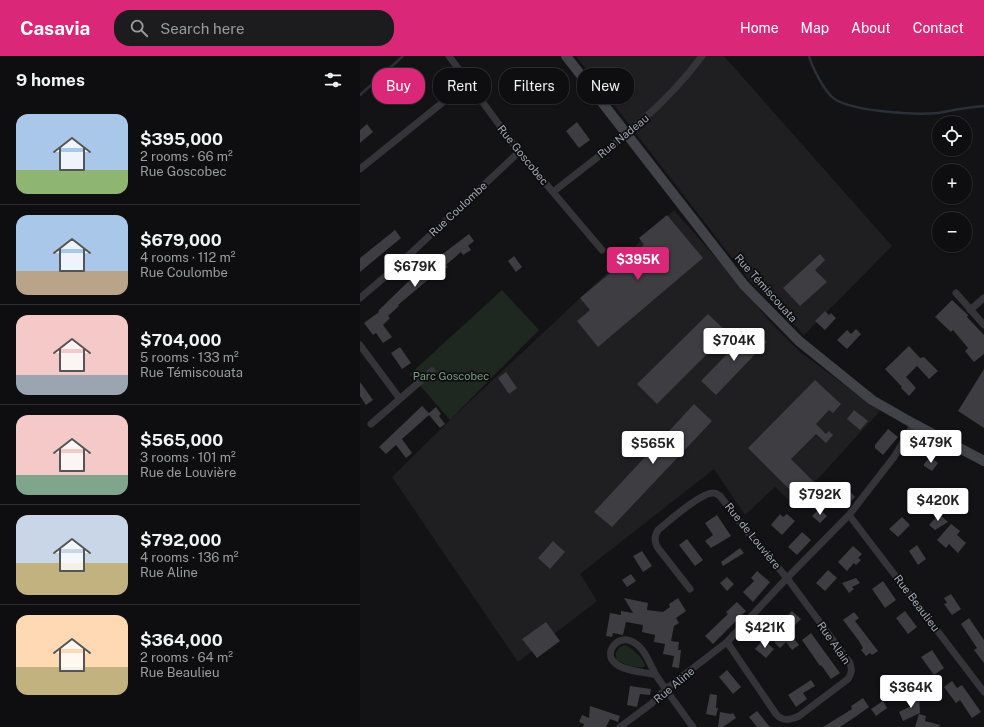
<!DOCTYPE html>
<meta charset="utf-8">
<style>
:root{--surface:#0e0e10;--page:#1c1c1e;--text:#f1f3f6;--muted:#9b9c9f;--line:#2e2e30;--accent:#db2777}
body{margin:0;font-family:"Public Sans",sans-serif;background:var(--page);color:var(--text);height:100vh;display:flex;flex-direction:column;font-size:15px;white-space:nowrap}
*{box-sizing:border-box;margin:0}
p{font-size:13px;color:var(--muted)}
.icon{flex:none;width:22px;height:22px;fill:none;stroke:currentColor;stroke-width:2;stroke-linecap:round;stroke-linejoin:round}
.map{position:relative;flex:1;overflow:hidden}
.details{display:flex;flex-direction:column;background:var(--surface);width:360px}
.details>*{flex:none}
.guide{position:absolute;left:12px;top:12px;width:380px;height:36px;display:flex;gap:8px}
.tools{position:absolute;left:572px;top:60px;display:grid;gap:8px}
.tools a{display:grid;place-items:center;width:40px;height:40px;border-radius:50%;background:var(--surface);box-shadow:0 1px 3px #0004,0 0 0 1px var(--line);font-size:20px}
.price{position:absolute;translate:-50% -34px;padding:0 9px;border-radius:4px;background:#fff;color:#222;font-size:13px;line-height:26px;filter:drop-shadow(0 1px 2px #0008)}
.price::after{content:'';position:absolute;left:50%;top:24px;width:12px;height:9px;margin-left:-6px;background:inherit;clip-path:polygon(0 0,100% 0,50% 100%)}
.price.on{background:var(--accent);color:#fff}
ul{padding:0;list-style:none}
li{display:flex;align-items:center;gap:12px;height:100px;padding:0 16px}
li+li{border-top:1px solid var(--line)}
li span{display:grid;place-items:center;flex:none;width:112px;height:80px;border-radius:12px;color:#555}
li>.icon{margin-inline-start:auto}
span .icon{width:48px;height:48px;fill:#fffc;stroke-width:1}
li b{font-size:17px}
h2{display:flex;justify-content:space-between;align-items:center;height:48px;padding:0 16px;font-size:17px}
.pill{padding:0 14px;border-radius:16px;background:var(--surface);box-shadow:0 1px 3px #0004,0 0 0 1px var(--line);font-size:14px;line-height:36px}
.pill.on{background:var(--accent);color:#fff}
header{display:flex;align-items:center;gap:24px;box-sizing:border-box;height:56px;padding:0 20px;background:var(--accent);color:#fff}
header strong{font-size:19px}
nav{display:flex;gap:22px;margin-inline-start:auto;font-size:14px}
.search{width:280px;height:36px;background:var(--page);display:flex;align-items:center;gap:10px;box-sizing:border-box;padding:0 14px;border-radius:16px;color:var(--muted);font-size:15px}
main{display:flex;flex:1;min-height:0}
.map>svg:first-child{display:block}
.built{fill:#1f1f21}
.green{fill:#1f2721}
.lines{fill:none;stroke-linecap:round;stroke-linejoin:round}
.stream{stroke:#2a3038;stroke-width:2.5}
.building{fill:#3d3d42}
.minor{stroke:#343439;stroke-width:7}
.secondary{stroke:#424349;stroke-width:10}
.labels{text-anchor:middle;stroke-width:3.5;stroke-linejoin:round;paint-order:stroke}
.street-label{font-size:11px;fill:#a5a8b4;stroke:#0e0e10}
.park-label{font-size:11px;fill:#7d9f83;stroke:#0e0e10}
</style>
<header>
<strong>Casavia</strong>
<div class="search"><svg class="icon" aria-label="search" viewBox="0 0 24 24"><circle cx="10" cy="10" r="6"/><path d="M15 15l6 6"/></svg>Search here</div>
<nav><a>Home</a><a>Map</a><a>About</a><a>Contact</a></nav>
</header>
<main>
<section class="details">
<h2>9 homes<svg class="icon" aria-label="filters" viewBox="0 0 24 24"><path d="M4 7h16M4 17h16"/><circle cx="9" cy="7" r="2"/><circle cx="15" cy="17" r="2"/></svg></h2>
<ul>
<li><span style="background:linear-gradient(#a9c7e8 70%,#8fb573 0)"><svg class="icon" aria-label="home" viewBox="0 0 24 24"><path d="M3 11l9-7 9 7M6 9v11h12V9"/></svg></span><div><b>$395,000</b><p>2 rooms · 66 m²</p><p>Rue Goscobec</p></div></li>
<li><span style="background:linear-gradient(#a9c7e8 70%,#b9a48a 0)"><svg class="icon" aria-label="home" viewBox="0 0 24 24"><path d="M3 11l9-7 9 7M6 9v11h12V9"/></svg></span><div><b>$679,000</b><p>4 rooms · 112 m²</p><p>Rue Coulombe</p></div></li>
<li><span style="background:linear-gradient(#f6c9c9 75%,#9aa5b1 0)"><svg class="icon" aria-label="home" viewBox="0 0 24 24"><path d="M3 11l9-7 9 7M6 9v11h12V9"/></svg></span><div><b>$704,000</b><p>5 rooms · 133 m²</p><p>Rue Témiscouata</p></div></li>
<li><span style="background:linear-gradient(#f6c9c9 75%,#7fa58c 0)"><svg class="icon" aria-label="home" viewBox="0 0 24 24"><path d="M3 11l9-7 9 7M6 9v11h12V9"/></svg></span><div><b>$565,000</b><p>3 rooms · 101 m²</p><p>Rue de Louvière</p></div></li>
<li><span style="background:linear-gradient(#c9d6e8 60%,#c2b280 0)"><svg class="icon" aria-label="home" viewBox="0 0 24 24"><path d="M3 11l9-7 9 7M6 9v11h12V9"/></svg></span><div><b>$792,000</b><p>4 rooms · 136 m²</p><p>Rue Aline</p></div></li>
<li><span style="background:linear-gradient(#ffd9b3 65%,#c2b280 0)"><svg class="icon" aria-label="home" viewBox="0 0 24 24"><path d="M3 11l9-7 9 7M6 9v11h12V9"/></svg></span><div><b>$364,000</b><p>2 rooms · 64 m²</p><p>Rue Beaulieu</p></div></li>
</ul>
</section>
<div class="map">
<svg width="624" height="671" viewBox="0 0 624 671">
<rect width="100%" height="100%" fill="#131315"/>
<!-- built -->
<path class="built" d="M 216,0 L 364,0 L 532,190 L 444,279 L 390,225 Z
M 314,154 L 387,237 L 410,266 L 440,296 L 520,355 L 434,449 L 415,431 L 385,459 L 354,413 L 220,518 L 237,545 L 158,606 L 32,421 L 90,364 Z"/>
<!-- green -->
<path class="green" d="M 142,234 L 179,274 L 90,364 L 50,318 Z
M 264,589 C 271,590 283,602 285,609 L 284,611 C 277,613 263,608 257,604 C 254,597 257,592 264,589 Z"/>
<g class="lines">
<!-- stream -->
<path class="stream" d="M 449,0 C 452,11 463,32 471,40 C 486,56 557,59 578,57 C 594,54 608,51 624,50
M 0,39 L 43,0"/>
</g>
<!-- building -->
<path class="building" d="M 217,66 L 230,84 L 219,92 L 206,75 Z
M 7,68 L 13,76 L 0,87 L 0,74 Z
M 307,159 L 343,202 L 238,291 L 217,265 L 230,254 L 220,242 L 284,189 L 279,182 Z
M 35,174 L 41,182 L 0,216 L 0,202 Z
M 109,178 L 114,185 L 108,190 L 111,194 L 103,199 L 101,196 L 86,209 L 88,211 L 79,218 L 78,216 L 63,228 L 38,249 L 39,250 L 28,260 L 30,262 L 23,269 L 32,281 L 23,287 L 16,277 L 13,279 L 4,267 L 19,256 L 18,255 L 55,219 Z
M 460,198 L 465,204 L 455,214 L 467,226 L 440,250 L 423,232 Z
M 154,200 L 162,211 L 156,216 L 148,205 Z
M 592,244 L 608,259 L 607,261 L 624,279 L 624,298 L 614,306 L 605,295 L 608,292 L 593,274 L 591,276 L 575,261 Z
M 465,255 L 469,259 L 471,257 L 476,262 L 465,274 L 455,265 Z
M 348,258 L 368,277 L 297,348 L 277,328 Z
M 392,272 L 407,286 L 356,339 L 341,325 Z
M 496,273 L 501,278 L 487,293 L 477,284 L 487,274 L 491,278 Z
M 549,290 L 560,302 L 564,301 L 578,315 L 569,323 L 557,310 L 546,321 L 556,332 L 549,340 L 541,332 L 542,331 L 525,313 Z
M 40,291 L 51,307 L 42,313 L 31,297 Z
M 624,313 L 624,372 L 598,355 Z
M 146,316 L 157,332 L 149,338 L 138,322 Z
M 455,324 L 481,348 L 473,357 L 469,354 L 456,368 L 466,378 L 469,375 L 473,379 L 466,387 L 456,378 L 431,403 L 459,431 L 443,447 L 388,392 Z
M 0,326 L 13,344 L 6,349 L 0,340 Z
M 334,348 L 352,365 L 252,471 L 234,456 Z
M 62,350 L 69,357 L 76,351 L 81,358 L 79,360 L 85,368 L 80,372 L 69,359 L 42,383 L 52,397 L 46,402 L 36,389 L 26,398 L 19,391 Z
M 494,354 L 508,365 L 500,374 L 487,363 Z
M 528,373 L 538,381 L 523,399 L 515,392 L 515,389 Z
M 570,401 L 578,407 L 572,415 L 564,410 L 564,408 Z
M 487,432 L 495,441 L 484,452 L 476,443 Z
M 569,439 L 576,445 L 568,454 L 561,448 Z
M 459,453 L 467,460 L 460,467 L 452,460 Z
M 420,458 L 423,461 L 427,458 L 435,465 L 422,479 L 411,469 Z
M 579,458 L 588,466 L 575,474 L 569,469 Z
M 357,459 L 371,480 L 351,492 L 345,485 L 353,479 L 345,467 Z
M 542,461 L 550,469 L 538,481 L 529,473 Z
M 591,468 L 600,475 L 597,479 L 606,487 L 598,497 L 589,488 L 586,492 L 577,484 Z
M 442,476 L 451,484 L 437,499 L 428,491 Z
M 327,483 L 343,504 L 335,510 L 319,489 Z
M 193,485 L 205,496 L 190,513 L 178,502 Z
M 557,489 L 566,503 L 558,509 L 549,495 Z
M 493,490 L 502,498 L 498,502 L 501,504 L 496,509 L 494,507 L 487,515 L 478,506 Z
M 380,492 L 384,497 L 363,510 L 361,506 Z
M 282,495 L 292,510 L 283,516 L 273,500 Z
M 468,514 L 477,522 L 465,535 L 456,527 Z
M 397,515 L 410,526 L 393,546 L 383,536 L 394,525 L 391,522 Z
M 271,518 L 276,525 L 267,531 L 262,524 Z
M 367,521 L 374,528 L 367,535 L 360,527 Z
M 496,522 L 500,527 L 492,531 L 494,533 L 489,537 L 482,527 Z
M 523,525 L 536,544 L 525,552 L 512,533 Z
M 591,538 L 601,553 L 592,559 L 584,548 L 587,547 L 584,542 Z
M 264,542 L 288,547 L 287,554 L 303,556 L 310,551 L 309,548 L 318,542 L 326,555 L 316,562 L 319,567 L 314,570 L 311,585 L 319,586 L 318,594 L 321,594 L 319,612 L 312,611 L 314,600 L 303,598 L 305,588 L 294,586 L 295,579 L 282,576 L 283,569 L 266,566 L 263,579 L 253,577 L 252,581 L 246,580 L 250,557 L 261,559 L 261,555 L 273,557 Z
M 377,546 L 386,555 L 353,588 L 345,580 L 368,558 L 366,556 Z
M 432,555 L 441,563 L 429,575 L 421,566 Z
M 545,555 L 557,571 L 548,578 L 536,562 Z
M 494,556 L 499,562 L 495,565 L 518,595 L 512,599 L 510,597 L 506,600 L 501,594 L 503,592 L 499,585 L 483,564 Z
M 609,562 L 624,584 L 624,607 L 614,594 L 617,592 L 601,568 Z
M 186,566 L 200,585 L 177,602 L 162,583 Z
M 428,575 L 439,589 L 432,594 L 426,586 L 420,592 L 414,586 Z
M 451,577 L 480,617 L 471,623 L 461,609 L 460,610 L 442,584 Z
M 401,586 L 403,589 L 406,586 L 414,593 L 406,602 L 395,593 Z
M 572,594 L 584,612 L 574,619 L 561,601 Z
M 367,614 L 381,631 L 373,638 L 359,621 Z
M 527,619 L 536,620 L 535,624 L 541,625 L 540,631 L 535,630 L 534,633 L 525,632 L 526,630 L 522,630 L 523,623 L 526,623 Z
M 451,624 L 455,630 L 443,637 L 447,643 L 436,651 L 428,639 Z
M 592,625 L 597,632 L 602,629 L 621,656 L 612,662 L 600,644 L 596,647 L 584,631 Z
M 270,630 L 291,633 L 290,639 L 280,638 L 277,651 L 267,649 Z
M 350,638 L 357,639 L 356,652 L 358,652 L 356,660 L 346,658 Z
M 551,640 L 559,640 L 560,657 L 543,665 L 539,656 L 551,650 Z
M 503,642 L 509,651 L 495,661 L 480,671 L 463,671 L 492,653 L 491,650 Z
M 523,645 L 527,652 L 516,660 L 511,653 Z
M 230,650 L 260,660 L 258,666 L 250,663 L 246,671 L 223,671 L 224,668 L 219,666 L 222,659 L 229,662 Z
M 397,655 L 410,671 L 397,671 L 389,661 Z
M 360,656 L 371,658 L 373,657 L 376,662 L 363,671 L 358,671 Z
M 559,658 L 566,660 L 565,665 L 580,669 L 579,671 L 555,671 Z"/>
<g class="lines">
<!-- minor -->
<path class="minor" d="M 89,0 L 159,96 L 242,194
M 0,113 L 108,26
M 193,136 C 246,94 302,55 342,0
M 596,237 L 624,269
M 0,242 L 34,213 L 159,96
M 610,254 L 624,242
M 0,289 L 40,343
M 11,368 L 72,315
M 489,459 L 624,636
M 330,533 L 298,492 C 294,485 294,481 298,474 C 308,466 342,435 354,437 C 356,437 358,439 360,440 L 390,479 L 427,522 L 489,459 L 534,401 L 554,368
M 296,619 C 285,616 263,615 255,607 C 243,597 257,579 271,585 C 285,591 289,607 296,619 C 299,624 303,629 306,634 C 315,646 324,659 333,671
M 260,671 L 291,648 L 306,633 L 367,586 L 427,522 L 490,607 C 492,613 492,617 488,623 L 439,660 C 430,664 423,666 416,658 L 367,586"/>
<!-- secondary -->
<path class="secondary" d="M 206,0 L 384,229 L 439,285 L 512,344 L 554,368 L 624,405"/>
</g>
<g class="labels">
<!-- street labels -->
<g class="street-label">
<text transform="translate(263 80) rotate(-39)" y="4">Rue Nadeau</text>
<text transform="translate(163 99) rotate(51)" y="4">Rue Goscobec</text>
<text transform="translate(98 153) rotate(-43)" y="4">Rue Coulombe</text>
<text transform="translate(406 232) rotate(48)" y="4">Rue Témiscouata</text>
<text transform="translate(393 480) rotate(51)" y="4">Rue de Louvière</text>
<text transform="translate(557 547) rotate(53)" y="4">Rue Beaulieu</text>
<text transform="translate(474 587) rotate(55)" y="4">Rue Alain</text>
<text transform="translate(314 629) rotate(-40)" y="4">Rue Aline</text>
</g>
<!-- park labels -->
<g class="park-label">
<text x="91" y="324">Parc Goscobec</text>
</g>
</g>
</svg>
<div class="tools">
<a><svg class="icon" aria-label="locate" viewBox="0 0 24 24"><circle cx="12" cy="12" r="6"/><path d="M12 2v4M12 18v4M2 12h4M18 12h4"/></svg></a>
<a>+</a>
<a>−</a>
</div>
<b class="price on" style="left:278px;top:225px">$395K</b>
<b class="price" style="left:55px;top:232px">$679K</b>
<b class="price" style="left:374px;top:306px">$704K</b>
<b class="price" style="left:571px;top:408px">$479K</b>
<b class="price" style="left:293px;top:409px">$565K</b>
<b class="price" style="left:460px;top:460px">$792K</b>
<b class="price" style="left:578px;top:466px">$420K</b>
<b class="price" style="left:405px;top:593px">$421K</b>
<b class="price" style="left:551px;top:653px">$364K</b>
<div class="guide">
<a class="pill on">Buy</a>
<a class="pill">Rent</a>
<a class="pill">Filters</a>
<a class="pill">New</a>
</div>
</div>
</main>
